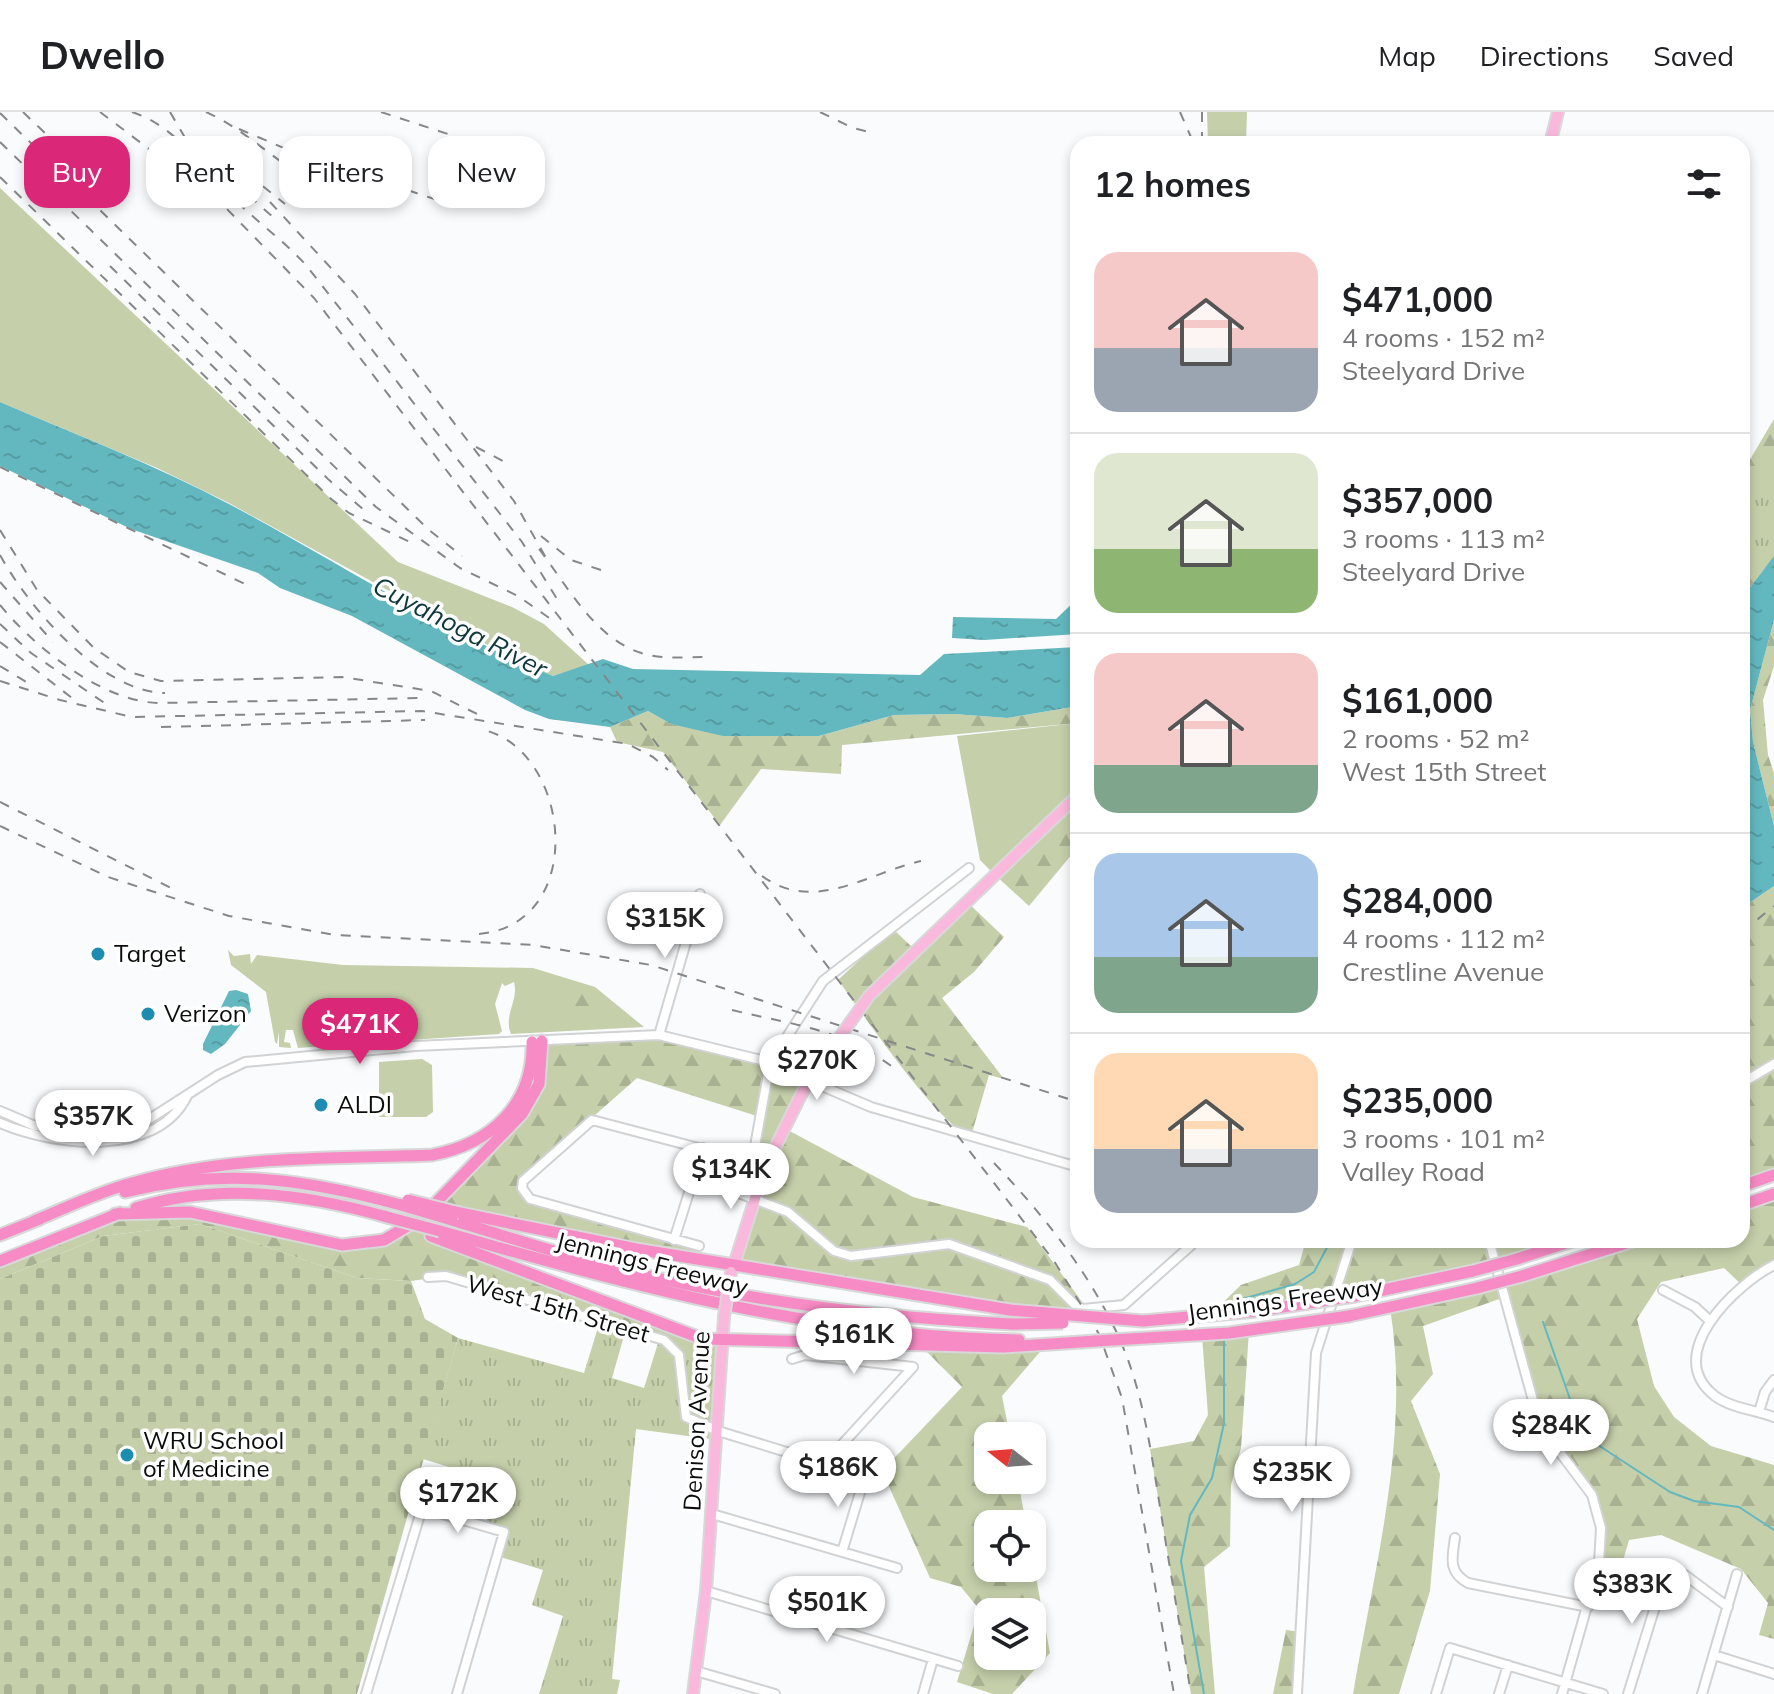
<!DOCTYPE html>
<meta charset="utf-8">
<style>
:root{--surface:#fff;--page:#f2f2f2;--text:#202124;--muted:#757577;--line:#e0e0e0;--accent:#db2777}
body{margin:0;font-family:Mulish,sans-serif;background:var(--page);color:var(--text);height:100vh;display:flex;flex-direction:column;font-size:30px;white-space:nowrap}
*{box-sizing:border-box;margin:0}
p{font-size:26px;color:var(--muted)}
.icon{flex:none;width:44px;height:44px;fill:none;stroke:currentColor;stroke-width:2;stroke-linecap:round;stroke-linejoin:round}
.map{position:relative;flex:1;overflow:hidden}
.sheet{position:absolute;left:1070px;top:24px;width:680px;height:1112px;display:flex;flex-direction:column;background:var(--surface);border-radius:24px;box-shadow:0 4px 12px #0003}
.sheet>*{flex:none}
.banner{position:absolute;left:24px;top:24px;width:760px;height:72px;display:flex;gap:16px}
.needle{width:52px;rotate:287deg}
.controls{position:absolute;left:974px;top:1310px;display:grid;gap:16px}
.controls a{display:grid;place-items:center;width:72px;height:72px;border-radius:16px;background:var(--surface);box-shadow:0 4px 12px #0003;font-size:40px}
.price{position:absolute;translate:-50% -68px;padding:0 18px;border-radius:28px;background:#fff;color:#222;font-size:26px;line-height:52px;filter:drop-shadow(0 2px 4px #0008)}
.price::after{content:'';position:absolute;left:50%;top:48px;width:24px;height:18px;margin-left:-12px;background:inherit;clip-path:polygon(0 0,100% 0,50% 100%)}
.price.current{background:var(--accent);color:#fff}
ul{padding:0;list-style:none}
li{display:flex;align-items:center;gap:24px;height:200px;padding:0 24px}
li+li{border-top:2px solid var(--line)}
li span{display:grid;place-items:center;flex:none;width:224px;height:160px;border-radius:24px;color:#555}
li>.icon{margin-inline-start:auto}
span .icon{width:96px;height:96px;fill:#fffc;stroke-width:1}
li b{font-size:34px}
h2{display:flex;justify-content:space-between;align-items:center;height:96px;padding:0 24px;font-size:34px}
.chip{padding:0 28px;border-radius:24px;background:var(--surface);box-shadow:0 4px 12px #0003;font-size:28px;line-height:72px}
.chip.current{background:var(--accent);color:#fff}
header{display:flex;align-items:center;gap:48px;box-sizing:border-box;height:112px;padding:0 40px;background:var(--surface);border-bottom:2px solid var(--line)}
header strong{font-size:38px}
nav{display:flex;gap:44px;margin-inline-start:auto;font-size:28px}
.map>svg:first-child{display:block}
.grass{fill:#c5cfaa}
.forest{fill:url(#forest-firs);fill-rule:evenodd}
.cemetery{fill:url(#cemetery-stones)}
.park{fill:url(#park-tufts)}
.water{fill:url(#water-ripples)}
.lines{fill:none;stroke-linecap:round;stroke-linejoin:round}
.stream{stroke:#63b8bf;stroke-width:2}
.minor-casing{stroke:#d0d2d3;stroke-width:12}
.major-casing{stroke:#d8d8d8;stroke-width:14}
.highway-casing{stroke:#d8d8d8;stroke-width:15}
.minor{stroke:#fff;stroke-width:8}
.major{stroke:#fab9dc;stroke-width:10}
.highway{stroke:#f78bc5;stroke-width:11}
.rail{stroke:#868788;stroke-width:2;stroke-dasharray:10 10;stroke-linecap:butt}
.major-bridge-casing{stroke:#d8d8d8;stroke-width:14;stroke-linecap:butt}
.highway-bridge-casing{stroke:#d8d8d8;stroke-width:15;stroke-linecap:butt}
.major-bridge{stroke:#fab9dc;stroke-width:10}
.highway-bridge{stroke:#f78bc5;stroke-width:11}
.poi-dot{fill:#1c8cb1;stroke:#fff;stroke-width:3}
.labels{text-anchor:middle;stroke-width:7;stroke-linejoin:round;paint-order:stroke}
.poi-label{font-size:24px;fill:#0b0c0c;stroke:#fff;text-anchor:start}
.street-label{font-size:24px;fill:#0b0c0c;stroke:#fff}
.water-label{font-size:26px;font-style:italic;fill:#0e383b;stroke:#fff}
</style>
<header>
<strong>Dwello</strong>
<nav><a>Map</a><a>Directions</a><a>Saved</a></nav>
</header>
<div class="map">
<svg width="1774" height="1582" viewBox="0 0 1774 1582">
<defs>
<pattern id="forest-firs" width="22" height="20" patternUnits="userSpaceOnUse" patternTransform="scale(2)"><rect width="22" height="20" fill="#c5cfaa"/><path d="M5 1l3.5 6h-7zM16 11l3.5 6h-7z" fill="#a8b191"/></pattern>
<pattern id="cemetery-stones" width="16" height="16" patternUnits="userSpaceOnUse" patternTransform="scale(2)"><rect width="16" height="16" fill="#c5cfaa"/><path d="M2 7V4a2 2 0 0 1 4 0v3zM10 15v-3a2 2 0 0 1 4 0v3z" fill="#a8b191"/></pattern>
<pattern id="park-tufts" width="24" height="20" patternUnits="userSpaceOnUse" patternTransform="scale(2)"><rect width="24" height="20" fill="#c5cfaa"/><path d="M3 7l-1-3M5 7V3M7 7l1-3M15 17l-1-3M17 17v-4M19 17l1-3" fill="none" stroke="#a8b191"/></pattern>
<pattern id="water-ripples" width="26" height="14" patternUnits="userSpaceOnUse" patternTransform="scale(2)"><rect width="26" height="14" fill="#63b8bf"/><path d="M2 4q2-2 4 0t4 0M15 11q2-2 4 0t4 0" fill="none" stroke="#559da3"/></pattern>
</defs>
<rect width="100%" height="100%" fill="#fafbfd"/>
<!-- grass -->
<path class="grass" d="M 1207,0 L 1247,0 L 1246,32 L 1208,32 Z
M 0,76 L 398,450 L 512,495 L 544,512 L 589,553 L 553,564 L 517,549 L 227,390 L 157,356 L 0,290 Z
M 1078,611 L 1078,683 L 994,762 L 980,748 L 957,624 Z
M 228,838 L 234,844 L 250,842 L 251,852 L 257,843 L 343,853 L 533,856 L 595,875 L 644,915 L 511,922 C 503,903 519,889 514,870 L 505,874 L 502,871 L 495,892 L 502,919 L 499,922 L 367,931 L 349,918 L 338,933 L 298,936 L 293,918 L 286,918 L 284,930 L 290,931 L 291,936 L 279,935 L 279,920 L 277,932 L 275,930 L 266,880 L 231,853 Z
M 422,947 L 432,953 L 433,1000 L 426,1005 L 379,1005 L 379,950 Z"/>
<!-- forest -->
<path class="forest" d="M 1774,307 L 1774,444 L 1742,486 L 1742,361 Z
M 1774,508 L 1774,554 L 1763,588 L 1768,643 L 1774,661 L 1774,714 L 1753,630 L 1750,598 Z
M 1078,594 L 1078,611 L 842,633 L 841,662 L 761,657 L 720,713 L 663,640 L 617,630 L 610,615 L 648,599 L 671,612 L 819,624 L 894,603 L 954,602 L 1007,606 Z
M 1078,683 L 1078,735 L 1029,794 L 994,762 Z
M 1774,774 L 1774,1063 L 1742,1074 L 1742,796 Z
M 966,789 L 1004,825 L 974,860 L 942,886 L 1004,967 L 989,963 L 971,1024 C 939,1015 861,899 838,868 L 893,817 L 914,837 Z
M 544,872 L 560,875 L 558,882 L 566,886 L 575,877 L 587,882 L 596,892 L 591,904 L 580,899 L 571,900 L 567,888 L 562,895 L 545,890 L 539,876 Z
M 659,923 L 761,948 L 809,968 L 784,1016 L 913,1085 L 1027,1115 L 1094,1206 L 734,1152 L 764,1058 L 743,1047 L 749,1043 L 760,1005 L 637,966 L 526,1064 L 526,1084 L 699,1134 L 697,1147 L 433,1094 L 530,992 L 542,929 Z
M 1774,1082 L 1774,1153 L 1744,1175 L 1724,1156 L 1661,1170 L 1637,1207 L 1654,1274 L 1674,1305 L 1711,1334 L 1774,1353 L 1774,1527 L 1759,1523 L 1768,1491 L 1741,1457 L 1661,1423 L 1629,1428 L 1612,1487 L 1592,1481 L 1599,1452 L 1597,1397 L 1540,1314 L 1505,1185 L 1423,1214 L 1433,1262 L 1411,1289 L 1440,1362 L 1430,1479 L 1399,1582 L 1353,1582 C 1374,1457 1411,1323 1390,1196 L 1636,1128 L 1742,1128 L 1742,1093 Z
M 157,1099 L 342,1133 L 413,1116 L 664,1212 L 660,1227 L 446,1164 L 411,1169 L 357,1166 L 200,1112 L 103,1124 L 0,1167 L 0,1149 L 96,1109 Z
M 1306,1128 L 1575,1128 L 1473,1159 L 1209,1204 L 1241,1173 L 1299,1153 Z
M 1249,1219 L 1241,1336 L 1231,1373 L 1230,1434 L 1204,1455 L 1215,1582 L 1191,1582 L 1150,1337 L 1194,1329 L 1208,1303 L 1202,1224 Z
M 920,1233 L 1045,1234 L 1002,1284 L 1010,1324 L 988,1324 L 988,1368 L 1018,1368 L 1026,1412 L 988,1412 L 988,1456 L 1032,1456 L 1032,1444 L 1050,1541 L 1012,1582 L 993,1582 L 957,1570 L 979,1497 L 961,1475 L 930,1466 L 882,1359 L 962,1275 ZM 988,1500 L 1032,1500 L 1032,1544 L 988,1544 Z
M 1286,1518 L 1301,1520 L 1297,1582 L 1273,1582 Z"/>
<!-- cemetery -->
<path class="cemetery" d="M 200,1112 L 357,1166 L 411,1169 L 425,1207 L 458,1226 L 357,1582 L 0,1582 L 0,1167 L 103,1124 Z"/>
<!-- park -->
<path class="park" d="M 1774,357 L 1774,450 L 1742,472 L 1742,388 Z
M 600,1209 L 626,1217 L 612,1266 L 644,1276 L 664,1212 L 721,1227 L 717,1328 L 636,1317 L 612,1567 L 620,1568 L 617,1582 L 539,1582 L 563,1504 L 532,1493 L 543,1458 L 497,1444 L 504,1420 L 485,1414 L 498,1370 L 423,1347 L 458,1226 L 584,1261 Z"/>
<!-- water -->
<path class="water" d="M 0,290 C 77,323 155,353 229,392 C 337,449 440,518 553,564 L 603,547 L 633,557 L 920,563 L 944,542 L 1078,535 L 1078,594 L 1007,606 L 954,602 L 894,603 L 819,624 L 723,624 L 671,612 L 648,599 L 610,615 L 549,607 L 525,598 L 352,504 L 280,476 L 258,461 L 131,417 L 0,354 Z
M 1774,444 L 1774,508 L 1750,598 L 1753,630 L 1774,714 L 1774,774 L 1742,796 L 1742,486 Z
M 1078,486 L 1078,522 L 984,528 L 952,526 L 953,505 L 1056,507 Z
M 236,878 L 248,882 L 251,899 L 225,932 L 211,942 L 203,938 L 203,932 L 229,879 Z"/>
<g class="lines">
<!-- stream -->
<path class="stream" d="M 1233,1198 L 1239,1188 L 1295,1172 L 1314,1160 L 1331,1128
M 1543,1210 L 1570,1287 L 1593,1310 L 1593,1326 L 1598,1333 L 1670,1380 L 1694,1389 L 1739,1395 L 1774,1418
M 1204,1582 L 1181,1449 L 1190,1403 L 1212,1366 L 1224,1311 L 1224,1226"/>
<defs>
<path id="minor" d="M 659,923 L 700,782
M 1742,971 L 1774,952
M 0,999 L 35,1014 L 94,1020 L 124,1016 L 148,1008 L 218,963 L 245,950 L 415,934 L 659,923 L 761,948 L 871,995 L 1078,1055
M 0,1011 C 53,1034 156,1047 187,984
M 694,1064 L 788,1100 L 834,1139 L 851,1144 L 949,1132 L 1050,1168 L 1075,1193 L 1083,1197 L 1124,1193 L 1197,1128
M 674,1128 L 703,1036
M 1489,1128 L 1540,1314 L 1592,1383 L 1601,1416 L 1599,1452 L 1562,1582
M 699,1134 L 530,1087 L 522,1076 L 523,1069 L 592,1008 L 737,1046 L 749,1043 L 755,1034 L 770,951 L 823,869 L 969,756
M 1774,1153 C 1736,1172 1661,1243 1715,1284 C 1731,1296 1755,1298 1774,1305
M 428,1165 L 446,1164 L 664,1228 L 679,1243 L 686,1305 L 718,1319 L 865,1364 L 842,1440
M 1663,1178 L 1695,1195 L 1710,1209
M 792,1247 L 805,1243 L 913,1255
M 1759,1300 L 1765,1280 L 1774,1268
M 825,1351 L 913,1255
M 712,1402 L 897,1456
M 1455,1426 C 1452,1446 1448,1460 1468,1471 L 1588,1495
M 706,1479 L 958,1554
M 1714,1543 L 1774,1562
M 696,1559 L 775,1582
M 366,1582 L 422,1396 L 504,1420 L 457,1582
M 923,1582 L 933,1547
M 1297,1582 L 1316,1241 L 1352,1128
M 1436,1582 L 1450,1536 L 1603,1582
M 1499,1582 L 1508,1553
M 1628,1582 L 1667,1456 L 1685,1463 L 1728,1495
M 1702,1582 L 1737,1462"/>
<path id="major" d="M 1550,32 L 1558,0
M 732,1159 L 764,1058
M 693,1582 L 706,1479 L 724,1205"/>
<path id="highway" d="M 1742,1074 L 1774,1063
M 125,1080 C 224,1055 305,1067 401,1093
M 1742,1093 L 1774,1082
M 136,1096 C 220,1070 305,1082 387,1105
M 460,1101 L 636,1137 L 1010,1198
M 115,1102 L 190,1100 L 342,1133 L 384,1128 L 421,1106 L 522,1002 L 539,972 L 542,929
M 452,1108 C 520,1129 588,1151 657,1166 C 774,1193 892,1206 1012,1212
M 34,1109 C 66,1096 98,1080 132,1071 C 229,1043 332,1047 432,1043 C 491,1032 534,992 532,930
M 440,1119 C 630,1173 819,1225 1019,1228
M 0,1123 L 40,1107
M 431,1124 L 703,1227 L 1004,1235 L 1096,1229
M 1517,1147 L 1575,1128
M 0,1149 L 120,1101
M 1522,1164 L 1636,1128
M 1355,1184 L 1473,1159
M 1349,1204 L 1477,1176
M 1143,1209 L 1257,1199"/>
</defs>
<!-- minor casing -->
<use href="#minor" class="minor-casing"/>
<!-- major casing -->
<use href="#major" class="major-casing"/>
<!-- highway casing -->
<use href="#highway" class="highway-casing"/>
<!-- minor -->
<use href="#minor" class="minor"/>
<!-- major -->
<use href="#major" class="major"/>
<!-- highway -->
<use href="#highway" class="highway"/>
<!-- rail -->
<path class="rail" d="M 23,0 L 47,23
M 100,0 L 222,92 L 314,186 L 1054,1149 L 1099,1222 L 1122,1286 L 1174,1582
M 132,0 C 177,15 200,54 232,85 C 256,109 283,128 306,153 L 522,430 L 557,487
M 170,0 L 187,29
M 206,0 C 251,20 283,59 328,77
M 381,0 L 454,24
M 820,0 L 853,16 L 873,21
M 1180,0 L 1194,32
M 1202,0 L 1202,32
M 0,1 L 429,418 L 462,444
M 239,17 L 291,39 L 464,97
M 0,30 L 376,395 L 460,456 L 518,484 L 555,510
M 219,57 L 274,106
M 227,57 L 260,72 L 285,92
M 0,65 L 330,386 L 349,401 L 410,430
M 270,90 L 355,182 L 514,389 L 546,446
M 110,154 L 328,367 L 364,398
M 476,335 L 503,349
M 0,355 L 245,472
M 0,418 L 37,478 L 94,536 L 129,560 L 161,569 L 342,565 L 431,579 L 485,606
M 541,424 L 571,448 L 610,461
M 539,437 C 569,476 597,531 648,543 C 666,547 686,545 704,545
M 0,443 C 29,496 101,580 165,581
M 0,470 L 53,530
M 0,493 C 34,535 104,591 160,591 L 423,586
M 0,512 L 31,541 L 109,594
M 0,530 L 72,586
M 0,554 L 33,574
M 0,569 L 60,588 L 132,605 L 422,599 L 628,632 L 653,645 L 668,658
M 161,615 L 425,608
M 0,690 L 175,778
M 0,714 L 108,765 L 229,804 L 335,823 L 533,833 L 651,853 L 1078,990
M 762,764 C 814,802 868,761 921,749
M 1742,820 L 1774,794
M 479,822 C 589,812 571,639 484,618
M 732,898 C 793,913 841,916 894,956
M 994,1051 C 1040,1099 1084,1154 1113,1213 C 1142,1270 1150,1334 1160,1395 C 1170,1458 1181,1520 1191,1582"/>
<defs>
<path id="major-bridge" d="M 764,1058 L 807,971 L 869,884 L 1078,683
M 724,1205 L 731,1160"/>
<path id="highway-bridge" d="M 408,1088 L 460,1101
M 401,1093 L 452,1108
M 387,1105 L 440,1119
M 1473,1159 L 1517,1147
M 1477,1176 L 1522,1164
M 1010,1198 L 1143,1209
M 1257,1199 L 1355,1184
M 1012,1212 L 1063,1211
M 1096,1229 L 1229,1221 L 1349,1204"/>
</defs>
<!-- major-bridge casing -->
<use href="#major-bridge" class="major-bridge-casing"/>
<!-- highway-bridge casing -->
<use href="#highway-bridge" class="highway-bridge-casing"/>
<!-- major-bridge -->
<use href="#major-bridge" class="major-bridge"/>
<!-- highway-bridge -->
<use href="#highway-bridge" class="highway-bridge"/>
</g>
<!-- markers -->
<g class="poi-dot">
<circle cx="98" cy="842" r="8"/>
<circle cx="148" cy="902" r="8"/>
<circle cx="321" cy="993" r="8"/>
<circle cx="127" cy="1343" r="8"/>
</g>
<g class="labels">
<!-- poi labels -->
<g class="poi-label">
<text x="114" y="850">Target</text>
<text x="164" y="910">Verizon</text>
<text x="337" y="1001">ALDI</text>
<text x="143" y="1337">WRU School<tspan x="143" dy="28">of Medicine</tspan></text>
</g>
<!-- street labels -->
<g class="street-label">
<text transform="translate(652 1152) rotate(14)" y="8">Jennings Freeway</text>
<text transform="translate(1285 1188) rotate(-8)" y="8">Jennings Freeway</text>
<text transform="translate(558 1197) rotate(16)" y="8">West 15th Street</text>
<text transform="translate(697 1309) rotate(-87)" y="8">Denison Avenue</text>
</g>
<!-- water labels -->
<g class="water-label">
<text transform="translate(460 515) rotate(27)" y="9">Cuyahoga River</text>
</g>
</g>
</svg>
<div class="controls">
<a><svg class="needle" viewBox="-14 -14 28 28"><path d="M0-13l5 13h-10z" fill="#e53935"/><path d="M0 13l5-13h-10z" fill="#757577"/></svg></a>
<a><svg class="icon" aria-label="locate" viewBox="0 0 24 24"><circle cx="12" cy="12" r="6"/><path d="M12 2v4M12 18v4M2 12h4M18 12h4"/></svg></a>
<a><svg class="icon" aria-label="layers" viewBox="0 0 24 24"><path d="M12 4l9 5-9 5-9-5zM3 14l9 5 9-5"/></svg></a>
</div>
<b class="price" style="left:665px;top:848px">$315K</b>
<b class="price current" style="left:360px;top:954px">$471K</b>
<b class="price" style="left:817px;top:990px">$270K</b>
<b class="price" style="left:93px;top:1046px">$357K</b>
<b class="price" style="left:731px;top:1099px">$134K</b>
<b class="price" style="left:854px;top:1264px">$161K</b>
<b class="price" style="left:1551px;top:1355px">$284K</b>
<b class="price" style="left:838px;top:1397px">$186K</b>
<b class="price" style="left:1292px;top:1402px">$235K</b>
<b class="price" style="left:458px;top:1423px">$172K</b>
<b class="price" style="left:1632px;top:1514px">$383K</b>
<b class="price" style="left:827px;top:1532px">$501K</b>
<div class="banner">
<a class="chip current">Buy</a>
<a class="chip">Rent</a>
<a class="chip">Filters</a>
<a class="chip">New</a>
</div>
<section class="sheet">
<h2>12 homes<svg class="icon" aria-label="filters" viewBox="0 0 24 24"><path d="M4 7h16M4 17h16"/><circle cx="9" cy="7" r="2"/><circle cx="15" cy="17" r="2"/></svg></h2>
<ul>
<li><span style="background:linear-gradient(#f6c9c9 60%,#9aa5b1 0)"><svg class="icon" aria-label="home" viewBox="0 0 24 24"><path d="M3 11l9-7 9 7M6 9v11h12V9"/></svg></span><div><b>$471,000</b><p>4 rooms · 152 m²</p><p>Steelyard Drive</p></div></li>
<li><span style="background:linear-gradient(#dfe7d0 60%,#8fb573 0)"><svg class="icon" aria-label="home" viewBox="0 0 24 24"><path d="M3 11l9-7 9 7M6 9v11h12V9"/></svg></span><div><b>$357,000</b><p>3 rooms · 113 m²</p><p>Steelyard Drive</p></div></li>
<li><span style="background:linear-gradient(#f6c9c9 70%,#7fa58c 0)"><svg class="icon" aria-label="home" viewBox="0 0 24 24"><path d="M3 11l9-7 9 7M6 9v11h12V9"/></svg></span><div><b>$161,000</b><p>2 rooms · 52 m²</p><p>West 15th Street</p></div></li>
<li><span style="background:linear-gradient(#a9c7e8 65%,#7fa58c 0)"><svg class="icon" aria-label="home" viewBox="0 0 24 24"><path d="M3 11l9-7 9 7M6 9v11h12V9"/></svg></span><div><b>$284,000</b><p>4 rooms · 112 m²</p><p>Crestline Avenue</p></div></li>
<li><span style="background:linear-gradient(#ffd9b3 60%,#9aa5b1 0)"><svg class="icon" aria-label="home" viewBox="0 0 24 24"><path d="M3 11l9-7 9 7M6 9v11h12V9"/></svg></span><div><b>$235,000</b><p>3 rooms · 101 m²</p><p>Valley Road</p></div></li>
</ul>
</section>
</div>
